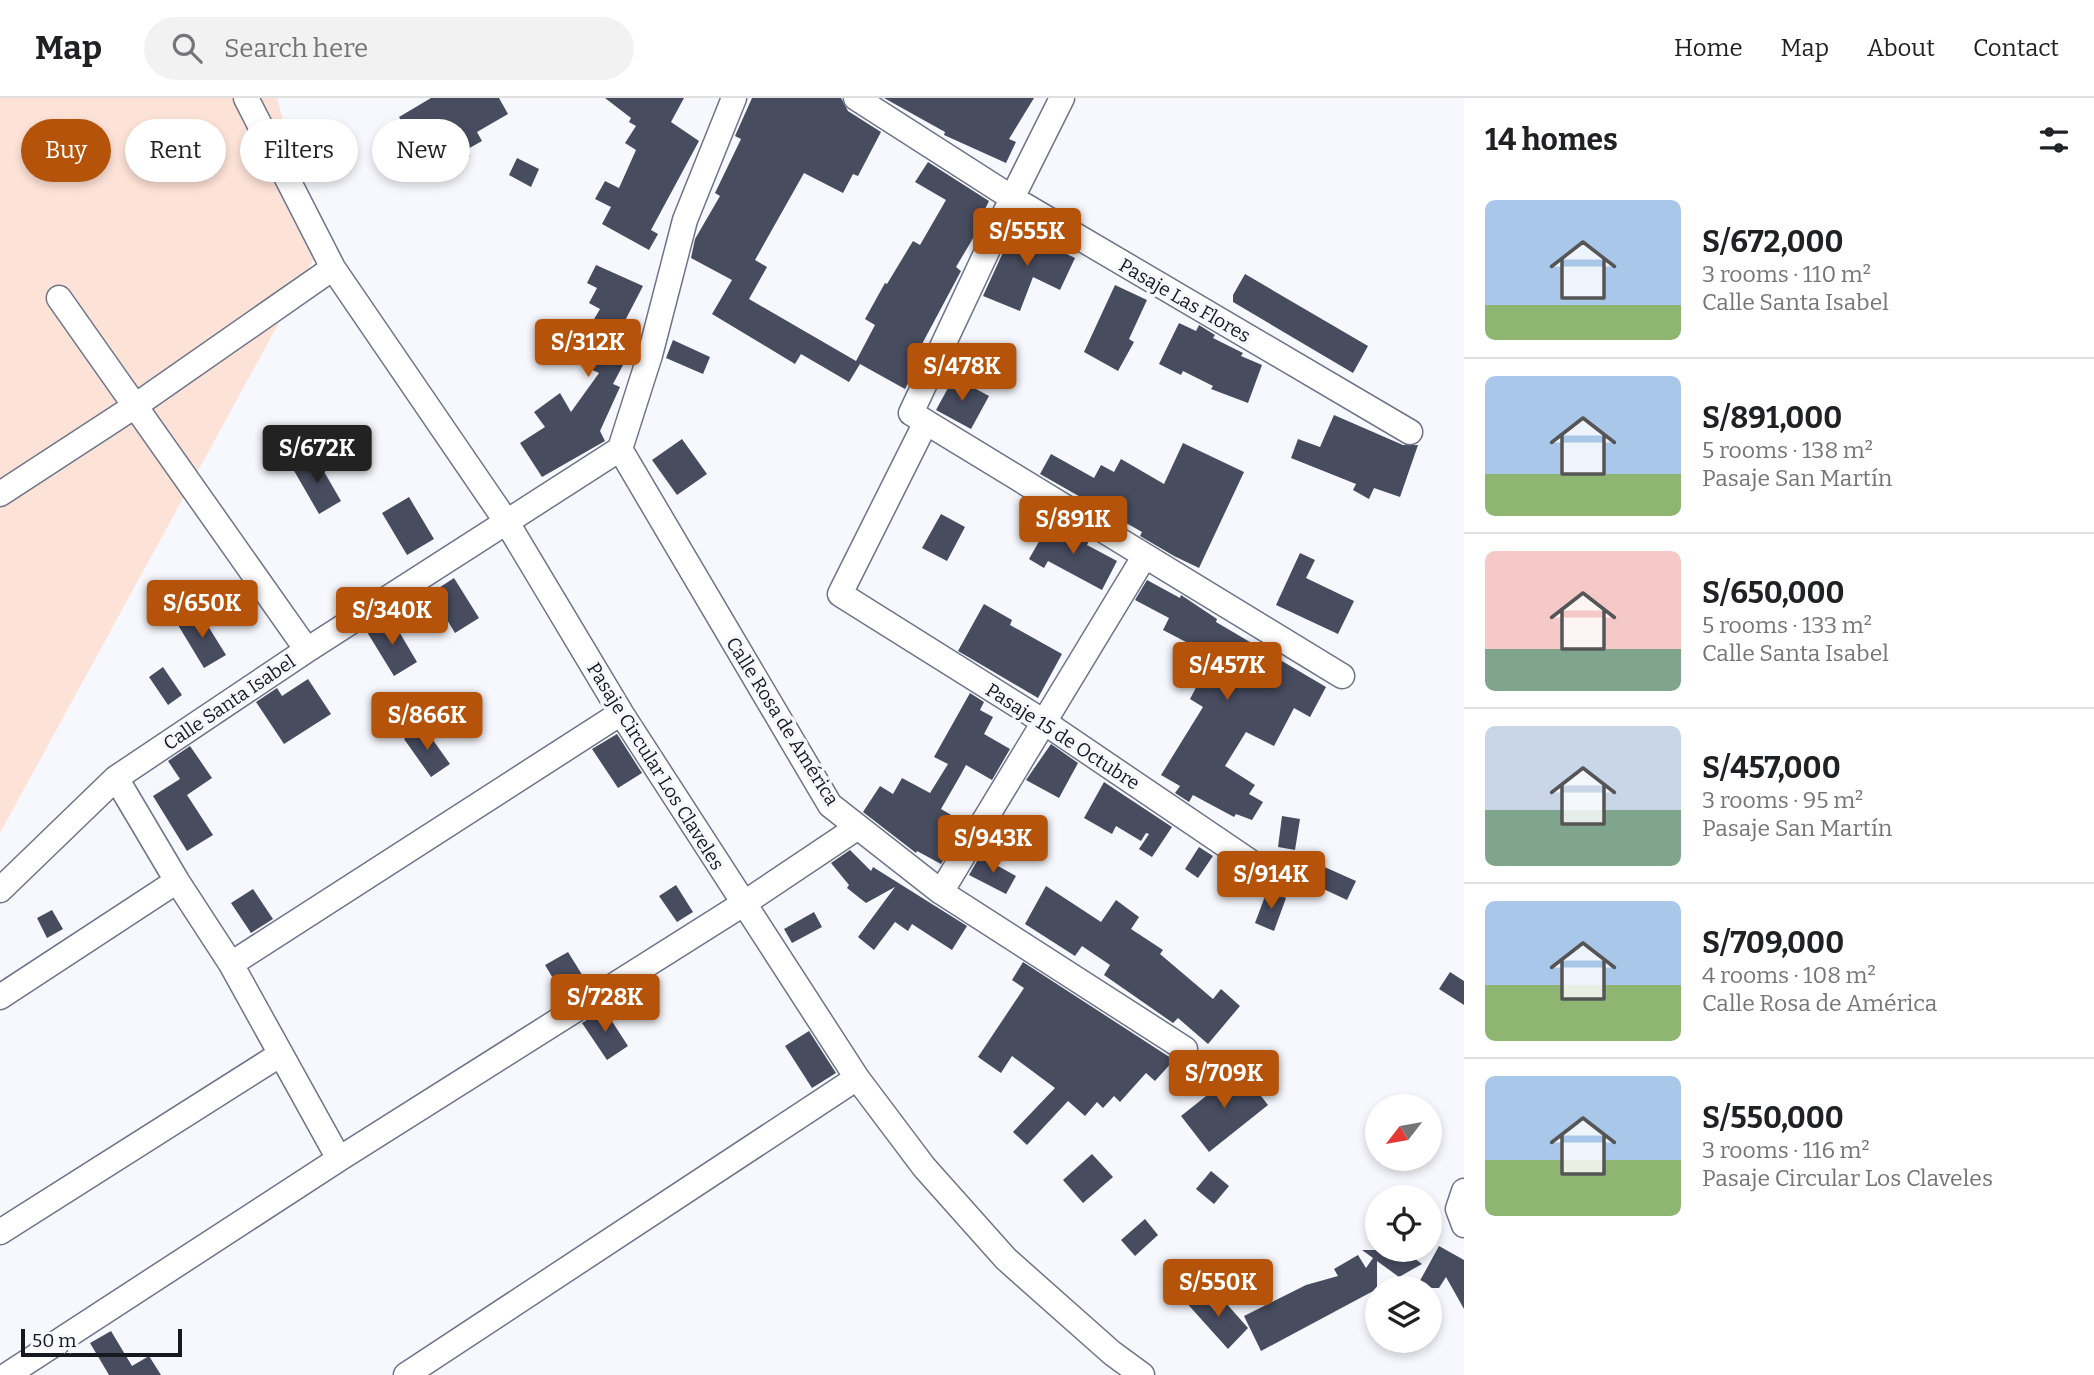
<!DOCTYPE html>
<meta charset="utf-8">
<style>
:root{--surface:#fff;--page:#f2f2f2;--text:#202124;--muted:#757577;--line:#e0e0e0;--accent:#b45309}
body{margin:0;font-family:Bitter,serif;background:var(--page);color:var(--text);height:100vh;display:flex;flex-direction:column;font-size:26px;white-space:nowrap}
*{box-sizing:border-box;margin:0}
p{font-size:23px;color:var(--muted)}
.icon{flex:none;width:38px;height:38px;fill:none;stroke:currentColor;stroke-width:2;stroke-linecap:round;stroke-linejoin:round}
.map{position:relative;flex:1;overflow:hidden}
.details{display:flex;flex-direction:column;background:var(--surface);width:630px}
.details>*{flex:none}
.guide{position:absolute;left:21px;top:21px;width:665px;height:63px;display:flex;gap:14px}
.needle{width:46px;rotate:239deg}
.buttons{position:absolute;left:1365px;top:996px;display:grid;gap:14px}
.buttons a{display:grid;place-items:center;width:77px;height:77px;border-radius:50%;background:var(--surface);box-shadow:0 4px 10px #0003;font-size:35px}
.scale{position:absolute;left:21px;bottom:18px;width:161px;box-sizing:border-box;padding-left:7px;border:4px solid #171921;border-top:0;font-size:19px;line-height:24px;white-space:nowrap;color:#171921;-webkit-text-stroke:5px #f7f8fd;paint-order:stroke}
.price{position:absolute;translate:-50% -60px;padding:0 16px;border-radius:7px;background:var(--accent);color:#fff;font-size:23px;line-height:46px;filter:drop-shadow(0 2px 4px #0008)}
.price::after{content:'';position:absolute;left:50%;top:42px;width:21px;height:16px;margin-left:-10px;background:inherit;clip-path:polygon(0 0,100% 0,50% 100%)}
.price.active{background:#222;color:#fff}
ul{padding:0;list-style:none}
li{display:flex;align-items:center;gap:21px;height:175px;padding:0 21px}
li+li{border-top:2px solid var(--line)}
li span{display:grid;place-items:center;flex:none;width:196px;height:140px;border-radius:10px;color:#555}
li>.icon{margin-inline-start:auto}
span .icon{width:84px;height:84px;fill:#fffc;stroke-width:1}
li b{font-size:30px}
h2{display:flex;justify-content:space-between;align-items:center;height:84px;padding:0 21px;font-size:30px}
.chip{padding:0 24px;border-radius:32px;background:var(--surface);box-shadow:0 4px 10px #0003;font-size:24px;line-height:63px}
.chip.active{background:var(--accent);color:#fff}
header{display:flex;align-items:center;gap:42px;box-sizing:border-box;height:98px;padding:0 35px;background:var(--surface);border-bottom:2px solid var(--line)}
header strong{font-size:33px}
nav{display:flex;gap:38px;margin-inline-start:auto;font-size:24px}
.search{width:490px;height:63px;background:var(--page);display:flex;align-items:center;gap:18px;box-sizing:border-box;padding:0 24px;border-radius:38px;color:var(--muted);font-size:26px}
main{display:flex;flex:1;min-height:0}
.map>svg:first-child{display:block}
.green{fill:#fde2d7}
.building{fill:#474c5f}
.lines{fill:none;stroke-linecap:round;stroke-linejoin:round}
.minor-casing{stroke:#6e7488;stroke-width:27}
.minor{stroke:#fff;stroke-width:24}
.labels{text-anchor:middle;stroke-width:7;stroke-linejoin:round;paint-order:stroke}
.street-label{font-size:19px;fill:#171921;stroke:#f7f8fd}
</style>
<header>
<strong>Map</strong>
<div class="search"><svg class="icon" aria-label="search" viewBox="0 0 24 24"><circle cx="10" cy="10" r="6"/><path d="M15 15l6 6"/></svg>Search here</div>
<nav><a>Home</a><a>Map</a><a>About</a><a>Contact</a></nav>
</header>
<main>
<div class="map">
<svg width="1464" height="1277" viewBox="0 0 1464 1277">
<rect width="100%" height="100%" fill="#f7f8fd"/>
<!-- green -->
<path class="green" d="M 0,0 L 277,0 L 318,153 L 0,735 Z"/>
<!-- building -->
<path class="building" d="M 431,0 L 499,0 L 508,16 L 477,34 L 482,43 L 466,52 L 470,58 L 434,78 L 399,19 Z
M 605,0 L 684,0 L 671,24 L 699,43 L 651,132 L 658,136 L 649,152 L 602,126 L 611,109 L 595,101 L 605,83 L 619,90 L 636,52 L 625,45 L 636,28 L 629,24 L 631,20 Z
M 752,0 L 841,0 L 848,13 L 881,34 L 858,78 L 853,76 L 843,95 L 804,75 L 755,162 L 767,169 L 749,201 L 856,263 L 875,227 L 865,221 L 885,185 L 887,186 L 913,143 L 920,147 L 946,102 L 915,84 L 928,64 L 989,103 L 984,113 L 988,115 L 956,169 L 961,173 L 914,261 L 919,264 L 905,291 L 860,266 L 849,284 L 801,256 L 795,266 L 712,216 L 732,182 L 691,160 L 695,141 L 720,98 L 715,95 L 741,41 L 735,38 Z
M 884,0 L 1034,0 L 1009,41 L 1016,44 L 1006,65 L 944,37 L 945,34 Z
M 517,60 L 539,71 L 531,89 L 509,77 Z
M 1016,126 L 1049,140 L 1046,146 L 1075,160 L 1060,192 L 1033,179 L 1020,213 L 983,198 Z
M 596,167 L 643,188 L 616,240 L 633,248 L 613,286 L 620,289 L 600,333 L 605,343 L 542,379 L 520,345 L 545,329 L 534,314 L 560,295 L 571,314 L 599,275 L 570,262 L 600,211 L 589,205 L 597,190 L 587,185 Z
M 1245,176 L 1368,248 L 1353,275 L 1233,204 L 1233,197 Z
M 1115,187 L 1147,202 L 1129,241 L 1134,244 L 1118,273 L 1084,254 Z
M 1179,225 L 1196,233 L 1199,227 L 1215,237 L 1213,240 L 1243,255 L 1241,258 L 1262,267 L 1248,305 L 1211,291 L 1213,288 L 1183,273 L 1181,277 L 1159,266 Z
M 673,242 L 710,259 L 703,276 L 666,260 Z
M 954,279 L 989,298 L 971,331 L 936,312 Z
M 1334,317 L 1403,347 L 1418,347 L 1400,399 L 1374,390 L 1369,401 L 1353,392 L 1356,386 L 1291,360 L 1298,341 L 1320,349 Z
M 682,341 L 707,376 L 677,397 L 652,362 Z
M 1183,345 L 1244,374 L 1199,470 L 1174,458 L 1140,438 L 1142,434 L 1040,376 L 1051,356 L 1094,380 L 1101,367 L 1114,374 L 1121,361 L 1164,386 Z
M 315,358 L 341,403 L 319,416 L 293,371 Z
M 409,399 L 434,441 L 407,457 L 382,415 Z
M 941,416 L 965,429 L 947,463 L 922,450 Z
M 1050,424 L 1089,443 L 1087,447 L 1117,463 L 1102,492 L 1048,463 L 1044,470 L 1029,461 Z
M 1300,455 L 1315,462 L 1306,480 L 1354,503 L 1338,536 L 1276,507 Z
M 454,480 L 479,520 L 455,535 L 431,495 Z
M 1147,482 L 1180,500 L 1181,497 L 1217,521 L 1216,524 L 1326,589 L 1310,619 L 1294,610 L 1274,648 L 1246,634 L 1225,668 L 1255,687 L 1249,696 L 1263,704 L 1252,722 L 1236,716 L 1234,719 L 1193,697 L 1189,704 L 1175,695 L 1180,688 L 1161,677 L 1203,609 L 1190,601 L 1200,582 L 1192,578 L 1194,573 L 1176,563 L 1186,544 L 1163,532 L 1169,520 L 1135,502 Z
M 984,506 L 1012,522 L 1010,527 L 1062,556 L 1038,600 L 958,553 Z
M 198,512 L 226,557 L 204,570 L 178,527 Z
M 391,520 L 417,564 L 394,578 L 367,534 Z
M 163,569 L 182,597 L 168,607 L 149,579 Z
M 308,581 L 331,616 L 284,646 L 256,604 L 277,590 L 282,598 Z
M 970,595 L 984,604 L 980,612 L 993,619 L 984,636 L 1010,651 L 992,682 L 966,667 L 960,678 L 941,711 L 965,725 L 941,766 L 917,753 L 916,755 L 863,714 L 880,688 L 893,696 L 902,680 L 930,695 L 948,666 L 934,659 Z
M 423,628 L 450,666 L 431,679 L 404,641 Z
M 617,636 L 642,675 L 618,690 L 592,651 Z
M 1051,646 L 1078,665 L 1059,700 L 1026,682 Z
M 190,648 L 212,680 L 187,697 L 213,737 L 187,753 L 153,698 L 180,681 L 168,663 Z
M 1104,684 L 1172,729 L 1152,759 L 1139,751 L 1149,736 L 1146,735 L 1141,743 L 1116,728 L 1112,736 L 1084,720 Z
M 1282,718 L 1300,721 L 1295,752 L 1278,749 Z
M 1199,749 L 1213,758 L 1198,780 L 1185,771 Z
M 850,752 L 871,773 L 873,769 L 967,828 L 952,852 L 912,826 L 908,833 L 895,824 L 874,852 L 858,839 L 895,789 L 866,805 L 847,790 L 849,787 L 831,765 Z
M 980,758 L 1016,778 L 1006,796 L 969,777 Z
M 1311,763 L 1356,783 L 1347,802 L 1302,781 Z
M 676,787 L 693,814 L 677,824 L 659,798 Z
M 1046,788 L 1101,824 L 1116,802 L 1139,819 L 1131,831 L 1163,852 L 1160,856 L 1213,901 L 1221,891 L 1240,908 L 1208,946 L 1178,920 L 1173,925 L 1104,877 L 1110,867 L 1082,848 L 1075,858 L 1025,826 Z
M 253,791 L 273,821 L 251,835 L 231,805 Z
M 1267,793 L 1286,800 L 1274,833 L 1255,825 Z
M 52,812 L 63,831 L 47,840 L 37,820 Z
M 814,814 L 822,829 L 792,845 L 784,831 Z
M 568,854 L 586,883 L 563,897 L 545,867 Z
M 1023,864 L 1174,962 L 1155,983 L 1146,975 L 1120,1004 L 1114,998 L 1103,1010 L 1097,1004 L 1085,1018 L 1068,1003 L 1027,1047 L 1013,1034 L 1055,990 L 1012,958 L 1001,975 L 978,959 L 1024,890 L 1012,882 Z
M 1450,874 L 1464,883 L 1464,907 L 1439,891 Z
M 604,911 L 628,948 L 607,962 L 582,925 Z
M 809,933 L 836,975 L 812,990 L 785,948 Z
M 1240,971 L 1268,1007 L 1209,1054 L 1181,1018 Z
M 1092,1056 L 1113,1079 L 1083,1105 L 1063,1082 Z
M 1211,1073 L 1229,1088 L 1214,1106 L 1196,1091 Z
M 1145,1121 L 1158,1137 L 1135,1158 L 1121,1142 Z
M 1439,1148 L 1464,1162 L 1464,1211 L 1446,1179 L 1439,1190 L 1416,1190 Z
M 1362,1152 L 1403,1152 L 1422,1166 L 1399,1179 L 1377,1163 L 1377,1191 L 1261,1253 L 1244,1218 L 1306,1187 L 1338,1178 L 1334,1171 L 1358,1157 L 1366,1170 L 1373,1160 Z
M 1196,1191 L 1215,1213 L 1225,1204 L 1248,1230 L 1228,1251 L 1184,1202 Z
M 111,1233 L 132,1268 L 149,1258 L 161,1277 L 109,1277 L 90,1245 Z"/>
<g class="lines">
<defs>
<path id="minor" d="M 246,0 L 333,170 L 506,423 L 621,615 L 857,980 L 924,1069 L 1006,1161 L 1112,1255 L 1142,1277
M 856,0 L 1012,100 L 1410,334
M 1062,0 L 1012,100 L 911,315 L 1342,578
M 59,200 L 307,552
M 926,324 L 840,496 L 1044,624 L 1283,786
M 620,351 L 830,707 L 941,794 L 1185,951
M 620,351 L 650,257 L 685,122 L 734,0
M 0,396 L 135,308 L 333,170
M 116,680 L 177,783 L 231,866 L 339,1061
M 0,792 L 116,680 L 307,552 L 620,351
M 941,794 L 1144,459
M 231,866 L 621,615
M 0,899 L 177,783
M 1464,1093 L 1458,1111 L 1464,1127
M 0,1134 L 281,956
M 7,1277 L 339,1061 L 743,806 L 858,729
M 406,1277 L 857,980"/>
</defs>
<!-- minor casing -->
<use href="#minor" class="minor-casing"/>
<!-- minor -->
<use href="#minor" class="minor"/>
</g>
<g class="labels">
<!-- street labels -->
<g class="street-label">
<text transform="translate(1185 202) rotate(30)" y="7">Pasaje Las Flores</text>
<text transform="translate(229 604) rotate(-34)" y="7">Calle Santa Isabel</text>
<text transform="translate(783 623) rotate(58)" y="7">Calle Rosa de América</text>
<text transform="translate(1063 638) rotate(33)" y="7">Pasaje 15 de Octubre</text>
<text transform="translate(656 668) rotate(58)" y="7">Pasaje Circular Los Claveles</text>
</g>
</g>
</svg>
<div class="buttons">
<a><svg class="needle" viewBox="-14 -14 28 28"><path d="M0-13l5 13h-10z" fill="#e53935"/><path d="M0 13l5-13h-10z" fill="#757577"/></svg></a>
<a><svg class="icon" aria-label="locate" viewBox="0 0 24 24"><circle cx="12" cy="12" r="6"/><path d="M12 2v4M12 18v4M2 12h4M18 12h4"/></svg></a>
<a><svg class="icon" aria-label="layers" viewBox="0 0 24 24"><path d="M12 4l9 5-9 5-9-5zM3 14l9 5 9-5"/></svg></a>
</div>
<div class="scale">50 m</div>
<b class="price" style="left:1027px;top:170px">S/555K</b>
<b class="price" style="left:588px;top:281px">S/312K</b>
<b class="price" style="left:962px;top:305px">S/478K</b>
<b class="price active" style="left:317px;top:387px">S/672K</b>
<b class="price" style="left:1073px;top:458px">S/891K</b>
<b class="price" style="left:202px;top:542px">S/650K</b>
<b class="price" style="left:392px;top:549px">S/340K</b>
<b class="price" style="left:1227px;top:604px">S/457K</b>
<b class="price" style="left:427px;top:654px">S/866K</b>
<b class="price" style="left:993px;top:777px">S/943K</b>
<b class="price" style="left:1271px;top:813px">S/914K</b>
<b class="price" style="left:605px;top:936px">S/728K</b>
<b class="price" style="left:1224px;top:1012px">S/709K</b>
<b class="price" style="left:1218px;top:1221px">S/550K</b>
<div class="guide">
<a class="chip active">Buy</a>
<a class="chip">Rent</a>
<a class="chip">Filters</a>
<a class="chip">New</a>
</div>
</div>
<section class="details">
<h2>14 homes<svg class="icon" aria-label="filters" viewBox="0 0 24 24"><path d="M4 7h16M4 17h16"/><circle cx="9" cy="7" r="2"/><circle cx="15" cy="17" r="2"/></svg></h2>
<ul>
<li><span style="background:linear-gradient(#a9c7e8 75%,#8fb573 0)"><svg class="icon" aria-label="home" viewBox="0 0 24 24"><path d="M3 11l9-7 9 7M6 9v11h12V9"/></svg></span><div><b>S/672,000</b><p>3 rooms · 110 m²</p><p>Calle Santa Isabel</p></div></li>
<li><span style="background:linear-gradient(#a9c7e8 70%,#8fb573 0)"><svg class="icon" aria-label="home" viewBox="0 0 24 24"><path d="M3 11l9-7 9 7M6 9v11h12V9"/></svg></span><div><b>S/891,000</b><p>5 rooms · 138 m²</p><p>Pasaje San Martín</p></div></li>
<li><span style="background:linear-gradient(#f6c9c9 70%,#7fa58c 0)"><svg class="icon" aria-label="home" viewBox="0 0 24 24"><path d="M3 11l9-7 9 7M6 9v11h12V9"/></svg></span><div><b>S/650,000</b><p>5 rooms · 133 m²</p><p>Calle Santa Isabel</p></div></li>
<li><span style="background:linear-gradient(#c9d6e8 60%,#7fa58c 0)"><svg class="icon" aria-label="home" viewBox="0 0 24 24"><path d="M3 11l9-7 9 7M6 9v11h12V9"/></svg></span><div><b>S/457,000</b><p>3 rooms · 95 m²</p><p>Pasaje San Martín</p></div></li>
<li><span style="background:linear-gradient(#a9c7e8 60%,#8fb573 0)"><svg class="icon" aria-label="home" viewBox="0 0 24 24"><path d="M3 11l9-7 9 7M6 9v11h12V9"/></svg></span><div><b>S/709,000</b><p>4 rooms · 108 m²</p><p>Calle Rosa de América</p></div></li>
<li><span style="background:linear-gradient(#a9c7e8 60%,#8fb573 0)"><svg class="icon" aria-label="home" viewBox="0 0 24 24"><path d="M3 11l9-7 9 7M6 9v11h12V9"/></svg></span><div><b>S/550,000</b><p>3 rooms · 116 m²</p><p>Pasaje Circular Los Claveles</p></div></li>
</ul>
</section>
</main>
